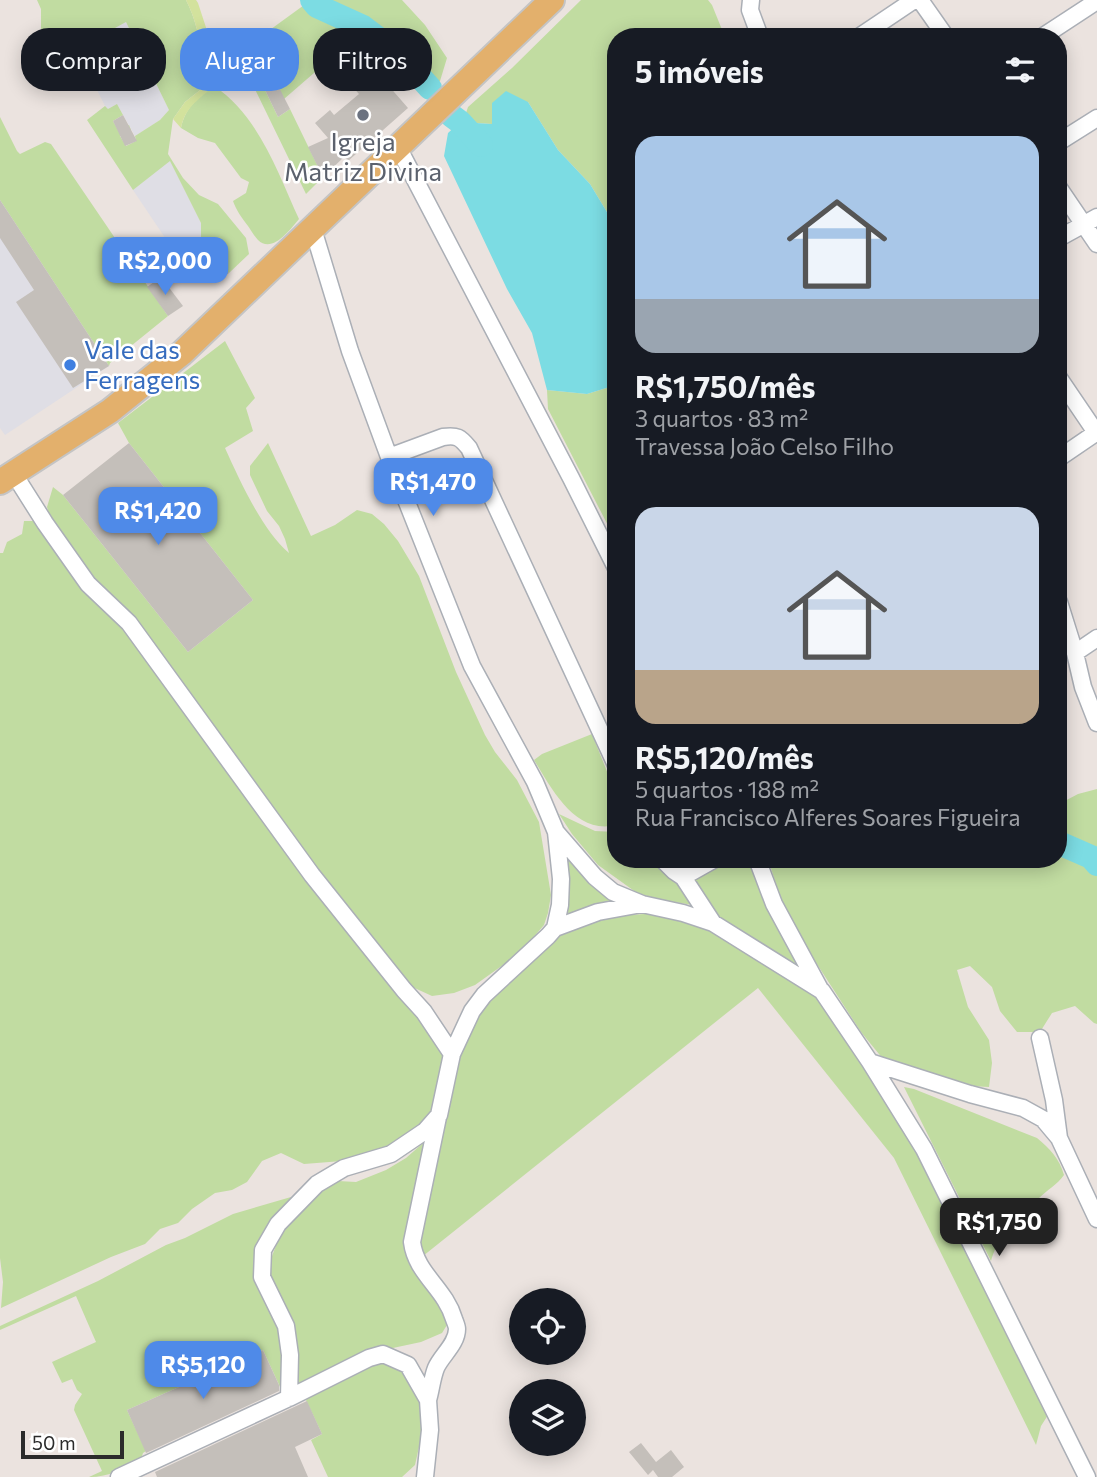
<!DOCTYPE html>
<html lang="pt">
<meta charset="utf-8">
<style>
:root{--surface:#171b24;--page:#20242c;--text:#f1f3f6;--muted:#9ea1a6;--accent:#4f8ae8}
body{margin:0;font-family:Commissioner,sans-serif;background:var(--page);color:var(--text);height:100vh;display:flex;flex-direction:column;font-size:26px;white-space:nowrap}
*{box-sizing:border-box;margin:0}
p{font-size:23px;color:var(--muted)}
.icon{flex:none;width:38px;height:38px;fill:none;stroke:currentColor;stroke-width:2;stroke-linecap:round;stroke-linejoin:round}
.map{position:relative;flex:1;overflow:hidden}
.sheet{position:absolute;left:607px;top:28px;width:460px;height:840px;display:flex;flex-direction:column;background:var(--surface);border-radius:28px;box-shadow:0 4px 18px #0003}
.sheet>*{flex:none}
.top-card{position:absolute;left:21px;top:28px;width:481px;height:63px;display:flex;gap:14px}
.controls{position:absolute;left:509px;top:1288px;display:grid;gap:14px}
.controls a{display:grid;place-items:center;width:77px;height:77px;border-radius:50%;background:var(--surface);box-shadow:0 4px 18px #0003;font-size:35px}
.scale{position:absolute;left:21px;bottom:18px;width:103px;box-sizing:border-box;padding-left:7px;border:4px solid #2b2b2b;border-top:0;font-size:19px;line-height:24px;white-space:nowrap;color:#2b2b2b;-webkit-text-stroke:5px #fff;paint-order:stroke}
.price{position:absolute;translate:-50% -60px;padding:0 16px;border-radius:14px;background:var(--accent);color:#fff;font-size:23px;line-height:46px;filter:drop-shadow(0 2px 4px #0008)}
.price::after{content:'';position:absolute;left:50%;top:42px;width:21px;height:16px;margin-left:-10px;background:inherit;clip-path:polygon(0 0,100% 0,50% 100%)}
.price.active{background:#222;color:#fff}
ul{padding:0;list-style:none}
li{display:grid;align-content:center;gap:14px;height:371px;padding:0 28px}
li span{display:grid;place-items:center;height:217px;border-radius:21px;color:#555}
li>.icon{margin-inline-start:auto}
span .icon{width:126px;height:126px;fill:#fffc;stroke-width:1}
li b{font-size:30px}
h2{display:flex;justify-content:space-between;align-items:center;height:84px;padding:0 28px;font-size:30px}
.pill{padding:0 24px;border-radius:28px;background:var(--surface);box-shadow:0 4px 18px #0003;font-size:24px;line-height:63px}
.pill.active{background:var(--accent);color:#fff}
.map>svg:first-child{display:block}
.industrial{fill:#dfdee5}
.green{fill:#c1dca1}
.pitch{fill:#d3e29d}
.water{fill:#7cdce3}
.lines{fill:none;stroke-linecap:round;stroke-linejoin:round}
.river{stroke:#7cdce3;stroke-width:24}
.building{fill:#c4bfba}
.street-casing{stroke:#abafb6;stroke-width:19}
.primary-casing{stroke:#c4c4c4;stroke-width:28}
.street{stroke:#fff;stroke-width:16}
.primary{stroke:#e3b06c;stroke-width:24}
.worship-dot{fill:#6b7280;stroke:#fff;stroke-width:2.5}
.shop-dot{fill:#3f7fe0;stroke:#fff;stroke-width:2.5}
.labels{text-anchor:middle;stroke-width:5;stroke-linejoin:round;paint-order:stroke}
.worship-label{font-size:26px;fill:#5b616d;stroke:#fff}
.shop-label{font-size:26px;fill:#366cbe;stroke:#fff;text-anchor:start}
</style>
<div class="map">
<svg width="1097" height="1477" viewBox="0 0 1097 1477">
<rect width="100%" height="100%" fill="#ebe3df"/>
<!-- industrial -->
<path class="industrial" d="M 126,22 L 169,110 L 160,120 L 135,136 L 117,104 L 108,109 L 105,106 L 84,64 L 111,48 L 104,34 Z
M 170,160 L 201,223 L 201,237 L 188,248 L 193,255 L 182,263 L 133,190 Z
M 0,200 L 109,366 L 5,435 L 0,428 Z"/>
<!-- green -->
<path class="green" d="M 37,0 L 186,0 C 195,18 197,30 202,49 C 205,61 211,71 209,83 L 185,102 L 173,119 L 168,154 L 183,178 L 199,195 L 218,204 L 246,238 L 249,254 L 229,273 L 201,237 L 201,223 L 170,161 L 133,190 L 87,120 L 105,106 L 108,109 L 117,104 L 123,115 L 113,121 L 118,130 L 129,125 L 131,130 L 120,136 L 126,146 L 136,141 L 135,136 L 160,120 L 169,110 L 126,22 L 104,34 L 112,48 L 84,64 L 77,52 L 29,81 L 28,62 L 41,42 L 41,9 Z
M 311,0 L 402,0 L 425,25 L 447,58 L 440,81 L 433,86 L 418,85 L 403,80 L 387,58 L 374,55 L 360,60 L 329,60 L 284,99 L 256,40 Z
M 581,0 L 708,0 L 712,5 L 725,37 L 616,37 L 616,227 L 590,184 L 558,150 L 528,102 L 492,124 L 463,122 L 468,107 L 512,68 Z
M 256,71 L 278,117 L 290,109 L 323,177 L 306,194 L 248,75 Z
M 214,86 C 259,116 278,173 299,219 C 290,230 272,254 258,240 C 254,236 251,230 248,226 C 242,218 236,210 233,201 L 246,193 L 249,182 L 241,178 L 215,143 L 198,138 L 181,128 C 185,108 198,97 214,86 Z
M 0,117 L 17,151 L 20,154 L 45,142 L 51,144 L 168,316 L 110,363 L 109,366 L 0,200 Z
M 225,341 L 255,398 L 246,408 L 253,431 L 225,448 C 240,481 262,530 289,553 L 285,539 L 279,526 L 267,511 L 250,475 L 250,466 L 268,443 L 311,536 L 335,525 L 357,510 L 372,514 L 384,524 L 398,541 L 419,576 L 456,672 L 485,735 L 495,752 L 517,780 L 539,822 L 551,895 L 548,913 L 544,925 L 521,952 L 475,985 L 454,993 L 432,996 L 408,985 L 376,949 L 98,588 L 52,524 L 47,507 L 53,487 L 63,495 L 188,652 L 253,600 L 129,443 L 118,423 Z
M 616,385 L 616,541 L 548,409 L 547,390 L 587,394 Z
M 24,521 L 38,521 L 126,627 L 396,990 L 439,1044 L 445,1066 L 440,1088 L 425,1124 L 402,1144 L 342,1161 L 304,1164 L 281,1153 L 262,1161 L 247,1182 L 232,1190 L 215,1193 L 192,1209 L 178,1223 L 160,1229 L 145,1244 L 111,1257 L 1,1308 L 3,1282 L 0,1258 L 0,553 L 3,553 L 7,542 L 22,534 Z
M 592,734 L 616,794 L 616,825 C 575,835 552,789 534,760 L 542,754 Z
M 1097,789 L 1097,856 L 1092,851 L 1059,835 L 1059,804 L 1078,794 Z
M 559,814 L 595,831 L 616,832 L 616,859 L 652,859 L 685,892 L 693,905 L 662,900 L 637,893 L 598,865 L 572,834 Z
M 1059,848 L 1085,859 L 1097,873 L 1097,1024 L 1094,1023 L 1075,1006 L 1052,1013 L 1040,1032 L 1017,1032 L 1000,1011 L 992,987 L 970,966 L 957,970 L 968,1007 L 989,1040 L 992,1063 L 989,1087 L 953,1085 L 883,1059 L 861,1032 L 800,938 L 785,912 L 768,859 L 1059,859 Z
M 566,854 L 619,900 L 560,923 Z
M 725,859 L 751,859 L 758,887 L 813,981 L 719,921 L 692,882 L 697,876 Z
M 657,913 L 714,931 L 816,997 L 832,1018 L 914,1147 L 1048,1415 L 1041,1426 L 1036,1445 L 894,1158 L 758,988 L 423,1256 L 418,1244 L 458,1047 L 482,1003 L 553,938 L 576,921 L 591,918 Z
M 904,1087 L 914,1089 L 1037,1138 C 1050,1149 1059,1158 1064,1175 C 1057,1185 1047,1190 1039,1198 C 1033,1203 1029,1210 1023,1215 C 1007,1232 998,1237 991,1261 Z
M 430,1137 L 406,1254 L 409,1264 L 442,1299 L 450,1314 L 447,1325 L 442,1333 L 421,1342 L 360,1355 L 295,1390 L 270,1276 L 269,1264 L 280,1235 L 319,1193 L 338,1181 L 356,1182 L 386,1170 L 406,1158 Z
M 291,1197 L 289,1204 L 275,1225 L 260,1286 L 270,1312 L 281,1329 L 285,1378 L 280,1387 L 263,1350 L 127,1410 L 146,1451 L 143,1453 L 141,1459 C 122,1469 110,1477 89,1477 L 102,1471 L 74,1410 L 75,1405 L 82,1394 L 77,1390 L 72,1379 L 62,1383 L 52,1362 L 96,1342 L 76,1296 L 0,1330 L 0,1326 L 98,1281 L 166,1245 L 185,1238 L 233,1214 Z
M 386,1361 L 405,1370 L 422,1400 L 421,1438 L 415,1465 L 402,1477 L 328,1477 L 311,1440 L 322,1434 L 306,1400 L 324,1384 L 342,1375 Z"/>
<!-- pitch -->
<path class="pitch" d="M 186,0 L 196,0 L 198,3 L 215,55 L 221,78 C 206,97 186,102 181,128 L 173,119 L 185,102 L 209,83 C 211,71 205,61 202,50 C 197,30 195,18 186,0 Z"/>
<!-- water -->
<path class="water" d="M 506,91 L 528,102 L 558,150 L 590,184 L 616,227 L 616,296 L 608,302 L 616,313 L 616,385 L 587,394 L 547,390 L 532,333 L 507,289 L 444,156 L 448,133 L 460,122 L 492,124 L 492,103 Z"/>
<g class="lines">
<!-- river -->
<path class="river" d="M 312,0 L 317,6 L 363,27 L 399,54 L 430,88
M 452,116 L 460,122 L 481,145
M 1059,843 L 1091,857 L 1097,864"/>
</g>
<!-- building -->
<path class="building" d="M 267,64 L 290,109 L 278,117 L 256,71 Z
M 366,69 L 376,81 L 381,77 L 408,108 L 348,161 L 344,157 L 323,177 L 308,147 L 328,138 L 315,123 L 330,110 L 334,115 L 359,94 L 350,84 Z
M 123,115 L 137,141 L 125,146 L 113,121 Z
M 0,200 L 109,366 L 73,388 L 16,302 L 34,290 L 0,238 Z
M 201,237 L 229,273 L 215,283 L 188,248 Z
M 161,277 L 183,306 L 168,316 L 147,287 Z
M 129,443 L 253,600 L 188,652 L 63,495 Z
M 263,1350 L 279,1385 L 279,1391 L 146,1453 L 127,1410 Z
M 307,1401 L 322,1434 L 295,1447 L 308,1477 L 157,1477 L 155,1472 Z
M 641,1443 L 656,1462 L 671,1450 L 684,1467 L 672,1477 L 658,1477 L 653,1470 L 648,1475 L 629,1452 Z"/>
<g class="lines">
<defs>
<path id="street" d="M 751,0 L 750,10 L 760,37
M 920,0 L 946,37
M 859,37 L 914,0
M 1042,37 L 1097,1
M 1059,142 L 1097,118
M 398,147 L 571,478 L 616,568
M 1059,188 L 1097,244
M 313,229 L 350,351 L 389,457 L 472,666 L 535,782 L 556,832 L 561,879 L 560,905 L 555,928
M 1059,238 L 1097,217
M 1059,378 L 1097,434
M 389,457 L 443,437 C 457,435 460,437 469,448 L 616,765
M 1059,458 L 1097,432
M 14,474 L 45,523 L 88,584 L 129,623 L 312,875 L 404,990 L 424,1012 L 452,1054
M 1059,602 L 1075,653 L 1083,687 L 1097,723
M 1075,653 L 1097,638
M 556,832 L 595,877 L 613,892 L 642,904
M 662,859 L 674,871 L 683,877 L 713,923
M 757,859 L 774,904 L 820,989
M 683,877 L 715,859
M 1040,1038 L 1054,1100 L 1059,1138 L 1097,1219
M 870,1062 L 924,1149 L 1087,1477
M 289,1398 L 290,1355 L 286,1326 L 262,1277 L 263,1250 L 278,1224 L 317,1184 L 344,1168 L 391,1154 L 425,1131 L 439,1115 L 452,1054 L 472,1011 L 484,995 L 548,936 L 555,928 L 598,912 L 642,904 L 683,913 L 713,923 L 822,991 L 870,1062 L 970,1094 L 1023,1108 L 1043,1119 L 1059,1138
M 428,1400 C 431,1390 432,1378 436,1368 C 441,1356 457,1344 457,1329 C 457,1326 455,1322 454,1319 C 445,1288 416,1274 412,1242 L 438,1117
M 119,1477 L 289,1398 L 369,1358 L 383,1354 L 408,1365 L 428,1400 L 430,1430 L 425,1477"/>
<path id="primary" d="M 0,482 L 110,411 L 181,354 L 552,0"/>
</defs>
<!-- street casing -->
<use href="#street" class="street-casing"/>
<!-- primary casing -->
<use href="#primary" class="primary-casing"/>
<!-- street -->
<use href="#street" class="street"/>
<!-- primary -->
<use href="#primary" class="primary"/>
</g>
<!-- markers -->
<circle class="worship-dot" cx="363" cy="115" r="7"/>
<circle class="shop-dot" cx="70" cy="365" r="7"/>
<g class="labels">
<!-- worship labels -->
<g class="worship-label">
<text x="363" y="151">Igreja<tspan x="363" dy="30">Matriz Divina</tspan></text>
</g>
<!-- shop labels -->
<g class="shop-label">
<text x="84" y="359">Vale das<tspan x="84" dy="30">Ferragens</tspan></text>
</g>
</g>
</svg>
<div class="controls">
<a><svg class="icon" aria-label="locate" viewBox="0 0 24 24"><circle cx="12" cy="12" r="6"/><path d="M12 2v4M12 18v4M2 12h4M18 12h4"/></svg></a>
<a><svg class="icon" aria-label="layers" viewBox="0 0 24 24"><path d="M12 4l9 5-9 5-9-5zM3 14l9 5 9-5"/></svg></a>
</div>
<div class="scale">50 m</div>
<b class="price" style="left:165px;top:297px">R$2,000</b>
<b class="price" style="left:433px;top:518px">R$1,470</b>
<b class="price" style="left:158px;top:547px">R$1,420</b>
<b class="price active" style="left:999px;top:1258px">R$1,750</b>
<b class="price" style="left:203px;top:1401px">R$5,120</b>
<div class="top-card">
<a class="pill">Comprar</a>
<a class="pill active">Alugar</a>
<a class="pill">Filtros</a>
</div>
<section class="sheet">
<h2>5 imóveis<svg class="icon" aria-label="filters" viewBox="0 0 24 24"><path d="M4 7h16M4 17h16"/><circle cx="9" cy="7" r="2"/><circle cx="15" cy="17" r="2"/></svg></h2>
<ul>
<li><span style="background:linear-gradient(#a9c7e8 75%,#9aa5b1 0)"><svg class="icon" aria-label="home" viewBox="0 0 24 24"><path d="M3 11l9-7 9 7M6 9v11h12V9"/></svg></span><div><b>R$1,750/mês</b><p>3 quartos · 83 m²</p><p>Travessa João Celso Filho</p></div></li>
<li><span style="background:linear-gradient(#c9d6e8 75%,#b9a48a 0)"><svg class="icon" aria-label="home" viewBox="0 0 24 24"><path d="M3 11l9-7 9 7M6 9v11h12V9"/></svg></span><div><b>R$5,120/mês</b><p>5 quartos · 188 m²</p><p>Rua Francisco Alferes Soares Figueira</p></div></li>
</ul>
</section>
</div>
